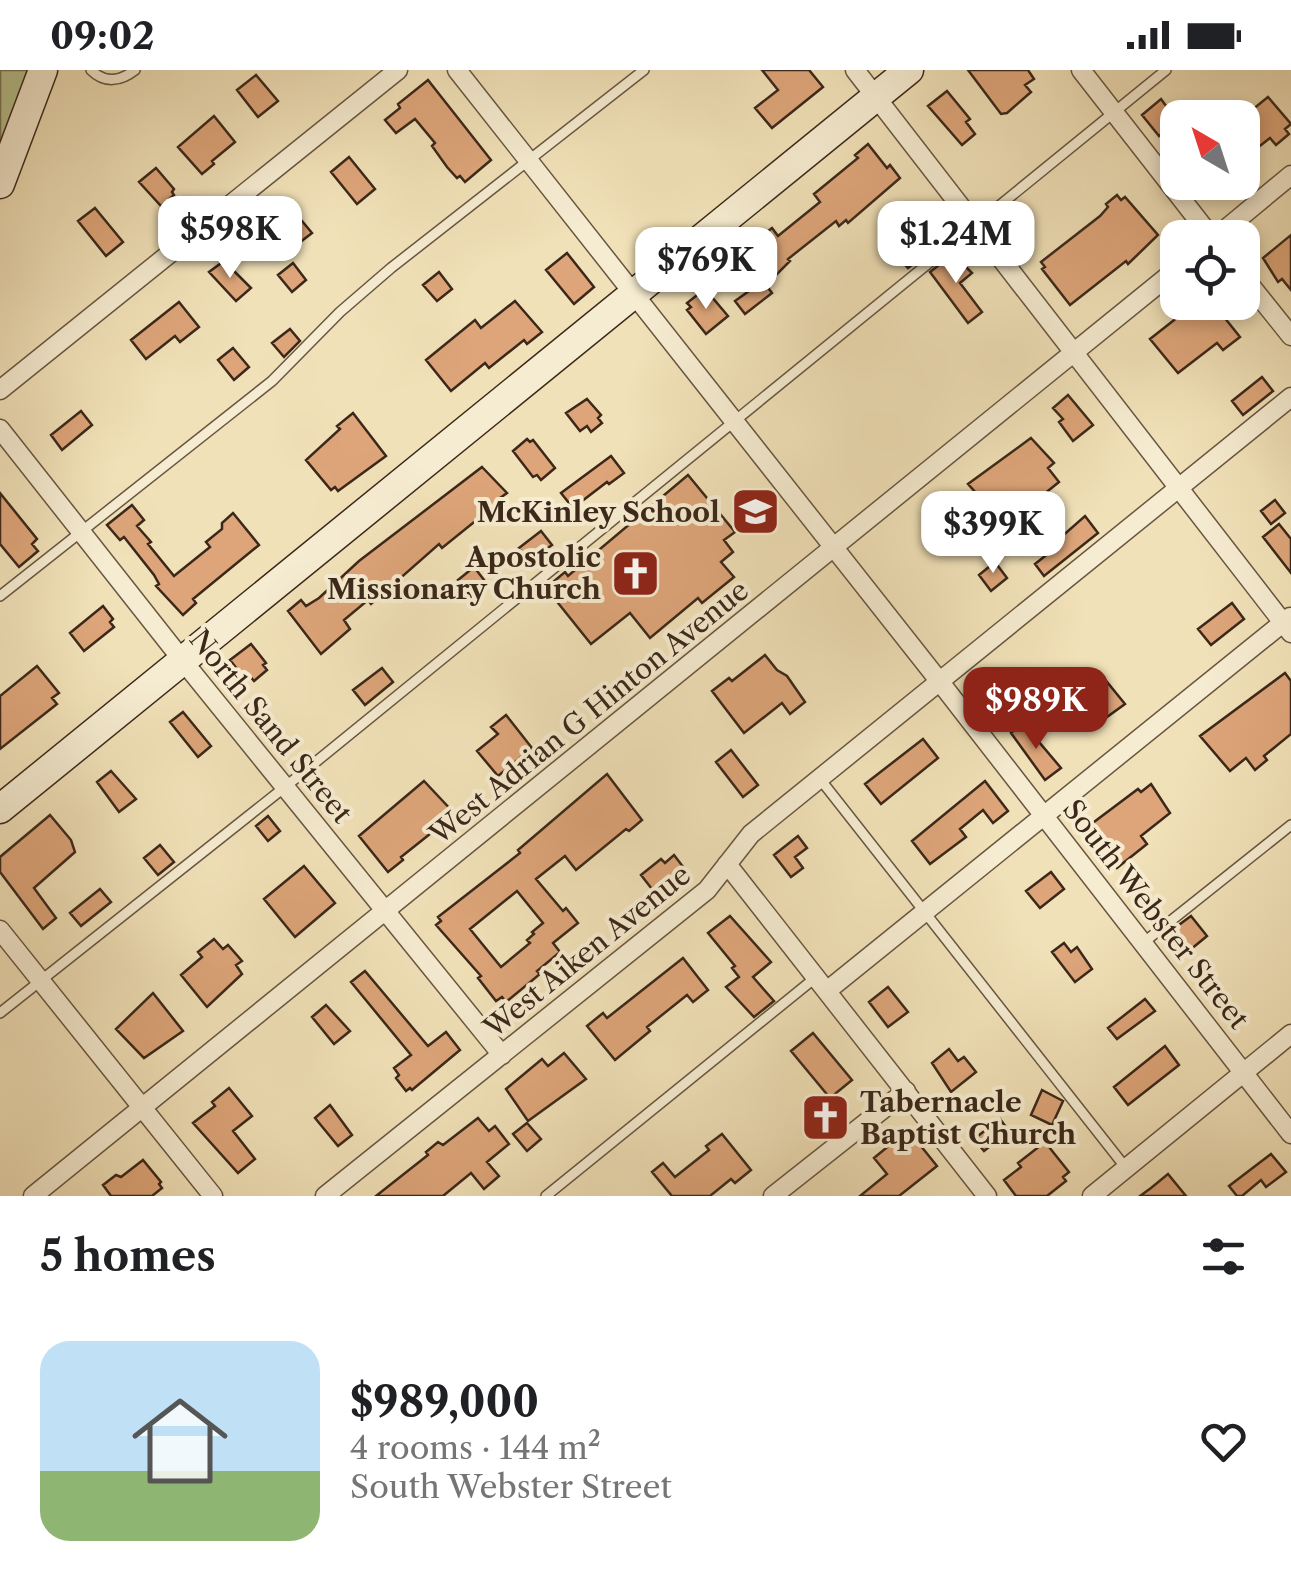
<!DOCTYPE html>
<meta charset="utf-8">
<style>
:root{--surface:#fff;--page:#f2f2f2;--text:#202124;--muted:#757577;--accent:#8f2418}
body{margin:0;font-family:"Libre Caslon Text",serif;background:var(--page);color:var(--text);height:100vh;display:flex;flex-direction:column;font-size:38px;white-space:nowrap}
*{box-sizing:border-box;margin:0}
p{font-size:32px;color:var(--muted)}
.icon{flex:none;width:55px;height:55px;fill:none;stroke:currentColor;stroke-width:2;stroke-linecap:round;stroke-linejoin:round}
.map{position:relative;height:1126px;overflow:hidden}
.side{display:flex;flex-direction:column;background:var(--surface);flex:1}
.side>*{flex:none}
.needle{width:65px;rotate:321deg}
.buttons{position:absolute;left:1160px;top:30px;display:grid;gap:20px}
.buttons a{display:grid;place-items:center;width:100px;height:100px;border-radius:20px;background:var(--surface);box-shadow:0 5px 15px #0003;font-size:50px}
.price{position:absolute;translate:-50% -85px;padding:0 22px;border-radius:20px;background:#fff;color:#222;font-size:32px;line-height:65px;filter:drop-shadow(0 2px 5px #0008)}
.price::after{content:'';position:absolute;left:50%;top:60px;width:30px;height:22px;margin-left:-15px;background:inherit;clip-path:polygon(0 0,100% 0,50% 100%)}
.price.selected{background:var(--accent);color:#fff}
ul{padding:0;list-style:none}
li{display:flex;align-items:center;gap:30px;height:250px;padding:0 40px}
li span{display:grid;place-items:center;flex:none;width:280px;height:200px;border-radius:30px;color:#555}
li>.icon{margin-inline-start:auto}
span .icon{width:120px;height:120px;fill:#fffc;stroke-width:1}
li b{font-size:42px}
h2{display:flex;justify-content:space-between;align-items:center;height:120px;padding:0 40px;font-size:42px}
.status{display:flex;justify-content:space-between;align-items:center;height:70px;padding:0 50px;background:var(--surface);direction:ltr}
.status svg{height:28px;fill:currentColor}
.map>svg:first-child{display:block}
.green{fill:#b7c391;stroke:#797656;stroke-width:2.5}
.building{fill:#dda579;stroke:#3b281a;stroke-width:2.5;fill-rule:evenodd}
.lines{fill:none;stroke-linecap:round;stroke-linejoin:round}
.lane-casing{stroke:#685642;stroke-width:12}
.street-casing{stroke:#685642;stroke-width:21}
.secondary-casing{stroke:#3b281a;stroke-width:31}
.lane{stroke:#f6ecd1;stroke-width:9}
.street{stroke:#f6ecd1;stroke-width:18}
.secondary{stroke:#f6ecd1;stroke-width:28}
.labels{text-anchor:middle;stroke-width:8;stroke-linejoin:round;paint-order:stroke}
.poi-label{font-size:28px;font-weight:bold;fill:#3b281a;stroke:#f6ecd1;text-anchor:end}
.street-label{font-size:28px;fill:#3b281a;stroke:#f6ecd1}
</style>
<div class="status"><b>09:02</b><svg viewBox="0 0 49 12"><path d="M0 12V9h3v3zM5 12V6h3v6zM10 12V3h3v9zM15 12V0h3v12zM26 1h20v11H26zM47 4h2v5h-2z"/></svg></div>
<div class="map">
<svg width="1291" height="1126" viewBox="0 0 1291 1126">
<rect width="100%" height="100%" fill="#f1e1b8"/>
<filter id="stains"><feTurbulence type="fractalNoise" baseFrequency=".002" numOctaves="4"/><feColorMatrix values="0 0 0 0 .2 0 0 0 0 .09 0 0 0 0 .02 0 0 0 .5 -.17"/></filter>
<radialGradient id="worn" r=".72"><stop offset=".6" stop-color="#630" stop-opacity="0"/><stop offset="1" stop-color="#630" stop-opacity=".3"/></radialGradient>
<!-- green -->
<path class="green" d="M 0,0 L 28,0 L 0,86 Z"/>
<!-- building -->
<path class="building" d="M 762,0 L 809,0 L 823,17 L 772,58 L 755,38 L 778,20 Z
M 968,0 L 1028,0 L 1034,9 L 1025,15 L 1031,22 L 1007,43 L 1001,44 Z
M 256,5 L 278,31 L 258,47 L 237,20 Z
M 428,10 L 491,90 L 465,112 L 460,106 L 457,108 L 447,97 L 432,76 L 435,73 L 415,49 L 396,63 L 385,50 L 400,38 L 398,34 Z
M 947,21 L 970,49 L 966,52 L 975,64 L 962,75 L 928,36 Z
M 1268,27 L 1291,54 L 1285,59 L 1289,64 L 1276,75 L 1270,68 L 1242,90 L 1242,48 Z
M 1161,29 L 1177,51 L 1159,66 L 1142,45 Z
M 214,46 L 235,72 L 212,91 L 214,94 L 202,104 L 178,77 Z
M 868,74 L 887,98 L 890,95 L 900,108 L 848,153 L 846,150 L 839,156 L 836,151 L 788,189 L 790,191 L 766,215 L 772,223 L 745,244 L 735,231 L 756,216 L 730,184 L 746,171 L 750,175 L 772,158 L 778,166 L 820,132 L 814,124 L 858,88 L 855,85 Z
M 349,87 L 375,119 L 357,134 L 331,102 Z
M 156,98 L 174,119 L 172,122 L 174,125 L 161,136 L 139,112 Z
M 1117,125 L 1121,130 L 1125,127 L 1158,165 L 1128,194 L 1126,191 L 1070,235 L 1042,199 L 1045,197 L 1041,192 L 1100,146 L 1108,137 L 1106,134 Z
M 287,133 L 312,163 L 299,173 L 274,143 Z
M 95,138 L 123,172 L 106,186 L 78,151 Z
M 918,140 L 943,171 L 908,198 L 898,187 L 917,170 L 903,152 Z
M 1291,165 L 1291,220 L 1282,209 L 1278,212 L 1263,188 Z
M 567,183 L 594,217 L 574,234 L 546,200 Z
M 953,184 L 972,203 L 960,213 L 982,242 L 968,253 L 930,202 Z
M 224,191 L 251,218 L 236,231 L 209,202 Z
M 293,193 L 306,210 L 292,222 L 278,205 Z
M 439,202 L 452,219 L 437,231 L 423,215 Z
M 701,222 L 707,229 L 711,226 L 728,246 L 706,264 L 687,240 L 691,237 L 687,233 Z
M 515,231 L 542,262 L 527,274 L 524,270 L 489,298 L 485,293 L 451,321 L 426,290 L 475,250 L 481,258 Z
M 179,232 L 199,257 L 180,272 L 175,266 L 146,289 L 131,270 Z
M 1197,232 L 1212,232 L 1240,267 L 1223,280 L 1217,273 L 1178,303 L 1150,269 Z
M 290,259 L 300,271 L 284,287 L 272,273 Z
M 233,278 L 249,297 L 234,310 L 218,290 Z
M 1262,307 L 1273,321 L 1243,345 L 1232,331 Z
M 1068,325 L 1093,355 L 1073,371 L 1059,352 L 1063,349 L 1053,338 Z
M 587,329 L 601,345 L 598,348 L 602,353 L 591,362 L 587,356 L 580,361 L 566,343 Z
M 81,341 L 92,355 L 62,380 L 51,365 Z
M 353,343 L 386,386 L 338,421 L 335,417 L 331,420 L 306,390 L 340,359 L 337,356 Z
M 1031,368 L 1054,393 L 1048,398 L 1059,412 L 1023,441 L 1018,435 L 1001,451 L 968,414 Z
M 527,369 L 530,372 L 533,370 L 555,398 L 541,410 L 537,405 L 533,407 L 513,381 Z
M 611,386 L 624,403 L 609,414 L 607,412 L 573,438 L 561,423 Z
M 482,397 L 507,423 L 500,428 L 507,437 L 495,447 L 489,440 L 442,478 L 439,474 L 371,534 L 368,530 L 344,550 L 350,559 L 321,584 L 288,541 L 301,530 L 306,536 L 319,528 L 359,491 Z
M 688,405 L 735,462 L 724,470 L 733,482 L 721,492 L 734,507 L 702,533 L 698,528 L 650,568 L 630,543 L 591,574 L 546,518 L 565,502 L 568,506 Z
M 0,423 L 37,469 L 32,474 L 38,481 L 19,497 L 0,474 Z
M 1275,430 L 1285,443 L 1271,454 L 1261,441 Z
M 941,433 L 947,433 L 971,463 L 954,477 L 928,444 Z
M 132,435 L 144,450 L 137,456 L 151,472 L 148,474 L 174,506 L 210,477 L 206,472 L 222,459 L 222,453 L 233,443 L 259,475 L 193,529 L 196,533 L 183,545 L 156,516 L 159,514 L 154,505 L 124,467 L 120,470 L 107,455 Z
M 1085,446 L 1098,463 L 1044,506 L 1035,494 L 1054,479 L 1051,476 Z
M 1279,454 L 1291,469 L 1291,503 L 1263,467 Z
M 541,461 L 552,475 L 530,491 L 519,478 Z
M 995,492 L 1007,508 L 991,521 L 979,505 Z
M 474,497 L 488,515 L 472,528 L 458,510 Z
M 1232,533 L 1244,549 L 1211,575 L 1198,559 Z
M 103,536 L 113,549 L 110,552 L 114,557 L 84,581 L 70,563 Z
M 251,574 L 266,593 L 263,595 L 267,600 L 254,611 L 249,605 L 245,609 L 230,590 Z
M 765,585 L 777,600 L 787,606 L 805,632 L 790,644 L 782,633 L 744,663 L 712,621 L 729,608 L 732,611 Z
M 37,596 L 59,623 L 52,628 L 57,634 L 0,679 L 0,626 Z
M 382,598 L 393,612 L 365,635 L 353,620 Z
M 1285,603 L 1291,611 L 1291,664 L 1264,686 L 1267,690 L 1255,700 L 1246,688 L 1230,701 L 1200,666 Z
M 1103,607 L 1125,634 L 1107,647 L 1086,621 Z
M 183,642 L 211,676 L 198,687 L 170,652 Z
M 506,645 L 532,678 L 498,706 L 477,681 L 498,664 L 491,657 Z
M 1023,653 L 1061,698 L 1045,710 L 1011,663 Z
M 923,669 L 938,688 L 881,734 L 865,714 Z
M 731,680 L 758,715 L 743,727 L 716,692 Z
M 111,701 L 136,729 L 119,742 L 97,712 Z
M 607,704 L 642,750 L 629,761 L 626,759 L 576,800 L 565,786 L 536,809 L 563,841 L 566,838 L 578,853 L 553,873 L 560,882 L 537,901 L 540,904 L 506,932 L 502,927 L 496,931 L 478,908 L 481,906 L 436,855 L 441,851 L 438,847 L 520,783 L 518,780 ZM 517,821 L 543,853 L 532,862 L 534,864 L 527,870 L 530,873 L 501,897 L 470,859 Z
M 424,711 L 455,744 L 401,787 L 403,790 L 388,802 L 359,766 Z
M 985,711 L 1008,741 L 993,753 L 983,740 L 960,759 L 966,767 L 930,794 L 912,771 Z
M 1151,714 L 1170,743 L 1141,766 L 1147,774 L 1117,798 L 1086,758 L 1138,719 L 1141,722 Z
M 50,745 L 71,770 L 75,782 L 34,818 L 56,848 L 43,859 L 0,802 L 0,787 Z
M 268,746 L 280,761 L 268,771 L 256,756 Z
M 798,766 L 807,778 L 795,787 L 803,798 L 791,807 L 774,785 Z
M 160,775 L 174,792 L 158,805 L 144,788 Z
M 674,785 L 684,798 L 655,823 L 641,805 L 661,789 L 665,793 Z
M 304,796 L 335,833 L 295,867 L 264,829 Z
M 1051,802 L 1064,819 L 1040,838 L 1026,821 Z
M 100,819 L 111,832 L 81,856 L 70,843 Z
M 730,846 L 771,892 L 753,907 L 774,931 L 754,947 L 726,917 L 739,907 L 732,898 L 735,896 L 708,863 Z
M 1191,846 L 1207,866 L 1190,880 L 1172,860 Z
M 214,869 L 223,879 L 228,875 L 242,891 L 236,895 L 242,904 L 207,937 L 181,905 L 202,887 L 198,882 Z
M 1064,873 L 1071,882 L 1077,877 L 1092,899 L 1075,912 L 1052,882 Z
M 683,888 L 708,920 L 693,932 L 687,925 L 647,957 L 650,961 L 615,990 L 587,956 L 603,943 L 607,948 Z
M 365,901 L 428,976 L 446,962 L 460,980 L 412,1020 L 410,1018 L 406,1021 L 396,1008 L 399,1005 L 394,998 L 411,985 L 351,912 Z
M 888,917 L 908,942 L 888,957 L 869,932 Z
M 153,923 L 183,961 L 144,988 L 116,959 Z
M 1145,929 L 1155,941 L 1117,969 L 1108,958 Z
M 326,935 L 350,961 L 334,974 L 312,947 Z
M 813,963 L 852,1010 L 830,1028 L 791,981 Z
M 1165,976 L 1179,995 L 1128,1035 L 1114,1017 Z
M 949,979 L 958,991 L 964,987 L 976,1002 L 951,1022 L 932,993 Z
M 564,983 L 586,1009 L 528,1051 L 506,1019 L 542,989 L 548,996 Z
M 229,1018 L 252,1046 L 233,1061 L 255,1089 L 238,1103 L 193,1053 L 215,1036 L 212,1032 Z
M 1042,1020 L 1063,1031 L 1052,1055 L 1031,1045 Z
M 330,1035 L 352,1065 L 338,1076 L 315,1048 Z
M 478,1048 L 489,1061 L 495,1056 L 509,1074 L 487,1092 L 499,1106 L 484,1119 L 471,1103 L 443,1126 L 376,1126 L 428,1085 L 426,1082 L 438,1072 L 443,1075 Z
M 1000,1049 L 1009,1061 L 984,1081 L 974,1069 Z
M 527,1053 L 541,1069 L 527,1081 L 513,1064 Z
M 908,1060 L 937,1096 L 899,1126 L 860,1126 L 887,1104 L 874,1088 Z
M 722,1064 L 751,1100 L 735,1113 L 731,1109 L 710,1126 L 672,1126 L 652,1102 L 663,1093 L 675,1107 L 709,1080 L 706,1076 Z
M 1045,1072 L 1069,1102 L 1063,1107 L 1066,1111 L 1047,1126 L 1016,1126 L 1004,1110 L 1021,1097 L 1018,1093 Z
M 1271,1084 L 1286,1102 L 1266,1117 L 1261,1110 L 1242,1126 L 1237,1126 L 1229,1116 Z
M 143,1090 L 161,1112 L 159,1114 L 162,1118 L 152,1126 L 111,1126 L 103,1115 L 116,1105 L 121,1107 Z
M 1168,1104 L 1186,1126 L 1140,1126 L 1151,1118 Z"/>
<g class="lines">
<defs>
<path id="lane" d="M 91,0 C 105,14 121,11 135,0
M 0,526 L 272,311 L 340,242 L 391,198 L 644,0
M 820,709 L 1126,1098
M 1143,873 L 1291,755
M 0,943 L 285,717 L 1166,0
M 546,1126 L 815,908"/>
<path id="street" d="M 457,0 L 940,612 L 1291,1064
M 855,0 L 1291,563
M 1081,0 L 1212,168
M 1215,168 L 1291,105
M 1242,205 L 1291,266
M 0,320 L 398,0
M 0,359 L 183,591 L 502,985
M 727,794 L 987,1126
M 0,860 L 213,1126
M 828,920 L 1290,547
M 33,1126 L 1178,198
M 325,1126 L 707,820 L 751,764 L 1291,327
M 773,1126 L 906,1021
M 1092,1126 L 1291,964"/>
<path id="secondary" d="M 0,114 L 43,0
M 0,739 L 909,0"/>
</defs>
<!-- lane casing -->
<use href="#lane" class="lane-casing"/>
<!-- street casing -->
<use href="#street" class="street-casing"/>
<!-- secondary casing -->
<use href="#secondary" class="secondary-casing"/>
<!-- lane -->
<use href="#lane" class="lane"/>
<!-- street -->
<use href="#street" class="street"/>
<!-- secondary -->
<use href="#secondary" class="secondary"/>
</g>
<!-- icons -->
<defs>
<symbol id="school-square" viewBox="-11 -11 22 22"><rect x="-9" y="-9" width="18" height="18" rx="4" fill="#8f2418" stroke="#f6ecd1"/><path d="M0-5L7-2L0 1L-7-2ZM-4 1L0 2.5L4 1V4Q0 6-4 4Z" fill="#fff"/></symbol>
<symbol id="church-square" viewBox="-11 -11 22 22"><rect x="-9" y="-9" width="18" height="18" rx="4" fill="#8f2418" stroke="#f6ecd1"/><path d="M-1.2-6h2.4v3.5h3.3v2.4h-3.3V6h-2.4V-.1h-3.3v-2.4h3.3Z" fill="#fff"/></symbol>
</defs>
<g fill-rule="evenodd">
<use href="#school-square" x="728" y="414" width="55" height="55"/>
<use href="#church-square" x="608" y="476" width="55" height="55"/>
<use href="#church-square" x="798" y="1020" width="55" height="55"/>
</g>
<g class="labels">
<!-- poi labels -->
<g class="poi-label">
<text x="720" y="452">McKinley School</text>
<text x="601" y="497">Apostolic<tspan x="601" dy="32">Missionary Church</tspan></text>
<text x="860" y="1042" text-anchor="start">Tabernacle<tspan x="860" dy="32">Baptist Church</tspan></text>
</g>
<!-- street labels -->
<g class="street-label">
<text transform="translate(589 642) rotate(-39)" y="10">West Adrian G Hinton Avenue</text>
<text transform="translate(271 656) rotate(51)" y="10">North Sand Street</text>
<text transform="translate(1156 844) rotate(52)" y="10">South Webster Street</text>
<text transform="translate(587 881) rotate(-39)" y="10">West Aiken Avenue</text>
</g>
</g>
<rect width="100%" height="100%" filter="url(#stains)"/>
<rect width="100%" height="100%" fill="url(#worn)"/>
</svg>
<div class="buttons">
<a><svg class="needle" viewBox="-14 -14 28 28"><path d="M0-13l5 13h-10z" fill="#e53935"/><path d="M0 13l5-13h-10z" fill="#757577"/></svg></a>
<a><svg class="icon" aria-label="locate" viewBox="0 0 24 24"><circle cx="12" cy="12" r="6"/><path d="M12 2v4M12 18v4M2 12h4M18 12h4"/></svg></a>
</div>
<b class="price" style="left:230px;top:211px">$598K</b>
<b class="price" style="left:956px;top:216px">$1.24M</b>
<b class="price" style="left:706px;top:242px">$769K</b>
<b class="price" style="left:993px;top:506px">$399K</b>
<b class="price selected" style="left:1036px;top:682px">$989K</b>
</div>
<section class="side">
<h2>5 homes<svg class="icon" aria-label="filters" viewBox="0 0 24 24"><path d="M4 7h16M4 17h16"/><circle cx="9" cy="7" r="2"/><circle cx="15" cy="17" r="2"/></svg></h2>
<ul>
<li><span style="background:linear-gradient(#bfe0f5 65%,#8fb573 0)"><svg class="icon" aria-label="home" viewBox="0 0 24 24"><path d="M3 11l9-7 9 7M6 9v11h12V9"/></svg></span><div><b>$989,000</b><p>4 rooms · 144 m²</p><p>South Webster Street</p></div><svg class="icon" aria-label="heart" viewBox="0 0 24 24"><path d="M12 20l-8-8c-3-5 5-10 8-4 3-6 11-1 8 4z"/></svg></li>
</ul>
</section>
